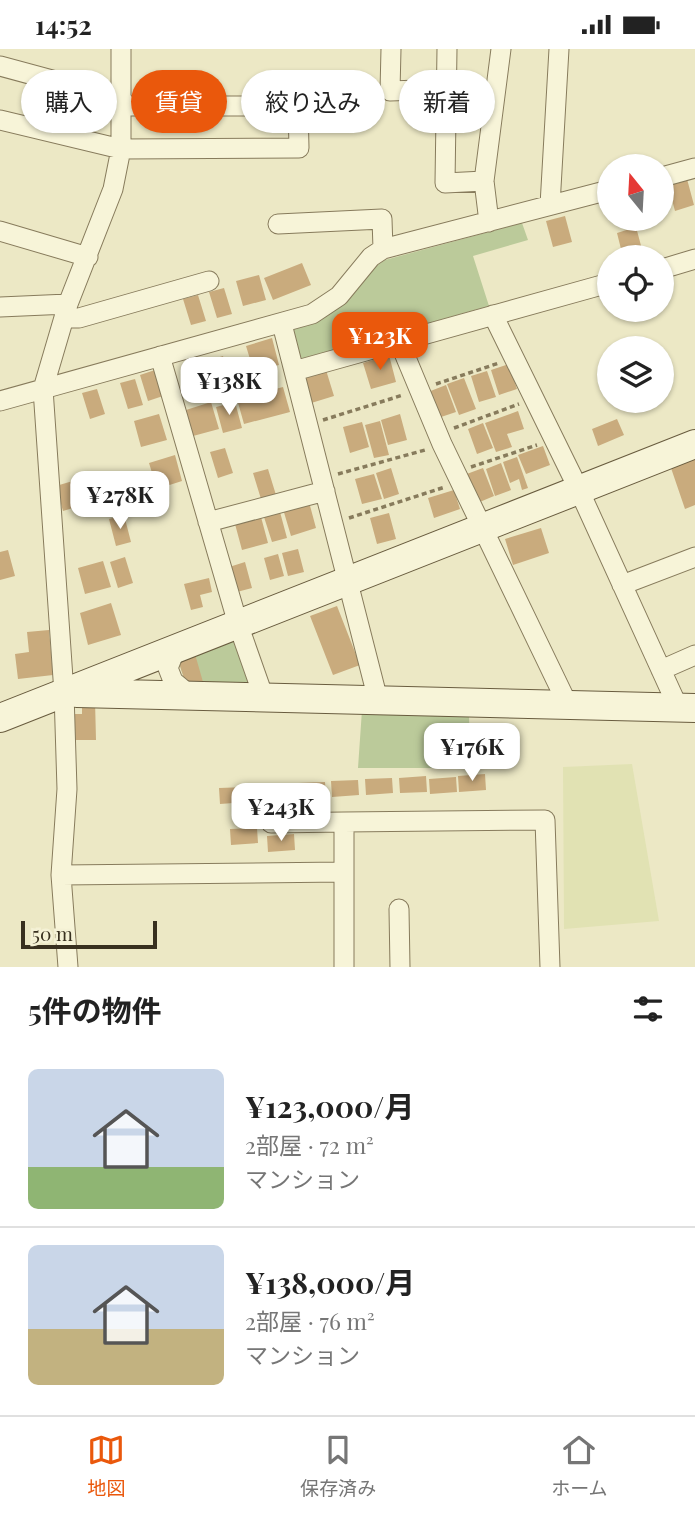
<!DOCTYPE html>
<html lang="ja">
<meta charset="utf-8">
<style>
:root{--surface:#fff;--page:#f2f2f2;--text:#222;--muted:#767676;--line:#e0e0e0;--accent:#ea580c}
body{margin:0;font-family:"Playfair Display","Noto Sans JP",serif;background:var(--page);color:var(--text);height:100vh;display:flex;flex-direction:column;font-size:26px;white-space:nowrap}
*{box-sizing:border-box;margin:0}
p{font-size:23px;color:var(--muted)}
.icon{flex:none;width:38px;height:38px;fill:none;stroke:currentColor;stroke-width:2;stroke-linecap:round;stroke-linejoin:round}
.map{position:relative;height:918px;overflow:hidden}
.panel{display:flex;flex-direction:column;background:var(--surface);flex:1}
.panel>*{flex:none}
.banner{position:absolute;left:21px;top:21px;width:654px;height:63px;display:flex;gap:14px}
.needle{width:46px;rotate:342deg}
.tools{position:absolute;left:597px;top:105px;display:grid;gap:14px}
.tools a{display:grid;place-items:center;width:77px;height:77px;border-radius:50%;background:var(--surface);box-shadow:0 2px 5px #0004;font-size:35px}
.scale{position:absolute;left:21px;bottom:18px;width:136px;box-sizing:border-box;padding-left:7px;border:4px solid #38301f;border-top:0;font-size:19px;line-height:24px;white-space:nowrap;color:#38301f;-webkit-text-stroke:5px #f4f1d5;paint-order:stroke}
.price{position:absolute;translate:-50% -60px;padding:0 16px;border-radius:14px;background:#fff;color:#222;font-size:23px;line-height:46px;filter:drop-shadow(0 2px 4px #0008)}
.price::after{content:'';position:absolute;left:50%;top:42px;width:21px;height:16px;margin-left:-10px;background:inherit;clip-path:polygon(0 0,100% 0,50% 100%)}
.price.current{background:var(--accent);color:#fff}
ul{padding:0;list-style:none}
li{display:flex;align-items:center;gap:21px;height:175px;padding:0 28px}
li+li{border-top:2px solid var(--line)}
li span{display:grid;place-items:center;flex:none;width:196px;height:140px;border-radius:10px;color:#555}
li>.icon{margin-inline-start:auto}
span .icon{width:84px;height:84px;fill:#fffc;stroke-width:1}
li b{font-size:30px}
h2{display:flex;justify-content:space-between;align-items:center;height:84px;padding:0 28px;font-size:30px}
.tag{padding:0 24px;border-radius:32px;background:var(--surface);box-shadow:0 2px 5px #0004;font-size:24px;line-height:63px}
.tag.current{background:var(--accent);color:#fff}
.status{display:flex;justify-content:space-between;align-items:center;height:49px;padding:0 35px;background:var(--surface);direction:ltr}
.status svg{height:19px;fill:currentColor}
.dock{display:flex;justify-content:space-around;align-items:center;height:98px;border-top:2px solid var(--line);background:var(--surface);font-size:19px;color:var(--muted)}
.dock a{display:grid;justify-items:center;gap:4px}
.dock .current{color:var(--accent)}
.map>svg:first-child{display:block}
.farmland{fill:#e1e2b3}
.green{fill:#bbca9a}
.building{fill:#c9ab7d}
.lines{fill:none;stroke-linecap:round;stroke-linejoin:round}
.street-casing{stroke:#877b5c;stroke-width:21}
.secondary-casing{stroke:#695c3f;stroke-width:30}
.path{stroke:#877b5c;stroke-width:3.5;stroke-dasharray:5 3.5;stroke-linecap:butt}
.street{stroke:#f7f4d8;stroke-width:19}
.secondary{stroke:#f7f4d8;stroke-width:28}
</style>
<div class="status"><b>14:52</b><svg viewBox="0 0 49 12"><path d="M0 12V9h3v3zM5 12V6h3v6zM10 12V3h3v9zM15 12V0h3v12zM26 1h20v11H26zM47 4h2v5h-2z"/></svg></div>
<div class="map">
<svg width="695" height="918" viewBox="0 0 695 918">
<rect width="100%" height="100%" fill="#ece8c5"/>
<!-- farmland -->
<path class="farmland" d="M 632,715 L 659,872 L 564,880 L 563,718 Z"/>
<!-- green -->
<path class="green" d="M 522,174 L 528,191 L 473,207 L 489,257 L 297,311 L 286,280 L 385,211 Z
M 239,588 L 255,635 L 185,632 L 178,611 Z
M 362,661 L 469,663 L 470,719 L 358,719 Z"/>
<!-- building -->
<path class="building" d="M 687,130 L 694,156 L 675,162 L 668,136 Z
M 565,167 L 572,193 L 553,198 L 546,172 Z
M 636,178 L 643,204 L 623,208 L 617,184 Z
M 302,214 L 311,236 L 273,251 L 264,229 Z
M 259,226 L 266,251 L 243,257 L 236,232 Z
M 224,239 L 232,265 L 217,269 L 209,243 Z
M 198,246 L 206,272 L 191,276 L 183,250 Z
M 272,289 L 279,316 L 254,323 L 246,297 Z
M 389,306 L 396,333 L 371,340 L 363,314 Z
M 223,307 L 230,333 L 211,339 L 204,313 Z
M 509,315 L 517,340 L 499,346 L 491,321 Z
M 155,321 L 163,347 L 148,352 L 140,326 Z
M 326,321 L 334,347 L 308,355 L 301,328 Z
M 487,322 L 496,348 L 479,353 L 471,327 Z
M 464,329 L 476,360 L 459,366 L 447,335 Z
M 135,330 L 143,356 L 128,360 L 120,334 Z
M 446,336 L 456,363 L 438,369 L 428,343 Z
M 283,338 L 290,363 L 244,375 L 237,350 Z
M 97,340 L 105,365 L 90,370 L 82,344 Z
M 211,353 L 219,380 L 193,387 L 186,361 Z
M 235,353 L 242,379 L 223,384 L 216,358 Z
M 518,362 L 524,380 L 507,385 L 512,398 L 496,403 L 485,374 Z
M 159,365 L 167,391 L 141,398 L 134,372 Z
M 400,365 L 407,391 L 388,396 L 381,371 Z
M 617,370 L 624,386 L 598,397 L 592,380 Z
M 380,372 L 389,406 L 374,409 L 365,376 Z
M 362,373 L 369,398 L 350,404 L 343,378 Z
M 483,374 L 493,399 L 477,405 L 468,380 Z
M 543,397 L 550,416 L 526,425 L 518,406 Z
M 225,399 L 233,424 L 218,429 L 210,403 Z
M 175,406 L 182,432 L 157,440 L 149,414 Z
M 517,408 L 528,439 L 522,441 L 519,430 L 510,434 L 503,413 Z
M 695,410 L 695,456 L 685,460 L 671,419 Z
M 501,414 L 511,441 L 495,447 L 486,420 Z
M 391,419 L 399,445 L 384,450 L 376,424 Z
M 483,419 L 494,447 L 475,455 L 464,426 Z
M 268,420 L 276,446 L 261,450 L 253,424 Z
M 121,423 L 129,449 L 113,453 L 105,427 Z
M 374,425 L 382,450 L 362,455 L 355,430 Z
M 102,427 L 110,453 L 95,457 L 87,431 Z
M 86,428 L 93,453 L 63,462 L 56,437 Z
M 454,441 L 460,460 L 434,469 L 428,449 Z
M 309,453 L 316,479 L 291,487 L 283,460 Z
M 280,463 L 287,489 L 272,493 L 264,468 Z
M 389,464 L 396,490 L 377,495 L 370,469 Z
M 124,466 L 131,493 L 116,497 L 109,470 Z
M 261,468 L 268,494 L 242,501 L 235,475 Z
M 541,479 L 549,504 L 513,516 L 505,490 Z
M 298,500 L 304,523 L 288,527 L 282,504 Z
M 8,501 L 15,527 L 0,531 L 0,503 Z
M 278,505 L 284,527 L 270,531 L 264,509 Z
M 125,508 L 133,534 L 118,539 L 110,513 Z
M 103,512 L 111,538 L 85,545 L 78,519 Z
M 245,513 L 252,539 L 233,544 L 226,519 Z
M 209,529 L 212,543 L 200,546 L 203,558 L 191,561 L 184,535 Z
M 111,554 L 121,586 L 88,596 L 80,564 Z
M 337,557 L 360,616 L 333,626 L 310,567 Z
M 49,581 L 53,626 L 18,630 L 15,605 L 29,603 L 27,583 Z
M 195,605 L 203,633 L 185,632 L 178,611 Z
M 95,651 L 96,691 L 71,691 L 70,665 L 82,665 L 82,652 Z
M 485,725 L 486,741 L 459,743 L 458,727 Z
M 426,727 L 427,743 L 400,744 L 399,729 Z
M 456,728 L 457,743 L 430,745 L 429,730 Z
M 392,729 L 393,744 L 366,746 L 365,730 Z
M 358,731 L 359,746 L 332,748 L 331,732 Z
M 325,733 L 326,748 L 300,750 L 298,734 Z
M 290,734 L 291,750 L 263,752 L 262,736 Z
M 247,738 L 247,753 L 220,755 L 219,739 Z
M 257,779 L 258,794 L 231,796 L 230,780 Z
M 294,785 L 295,801 L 268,803 L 267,787 Z"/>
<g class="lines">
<defs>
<path id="street" d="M 391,0 L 390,42 L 447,40
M 447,0 L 445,134 L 484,132 L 489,173
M 0,17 L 122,50
M 0,71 L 121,100 L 299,99 L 298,57 L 122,57
M 662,128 L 695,119
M 484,132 L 501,0
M 550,156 L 559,0
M 278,175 L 382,170 L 383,200
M 0,182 L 88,208
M 662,220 L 695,210
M 0,258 L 68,255
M 493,266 L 579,441 L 678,658
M 64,269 L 79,269 L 209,232
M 282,275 L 378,651
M 399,292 L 442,395 L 568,656
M 160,307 L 238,575 L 264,649
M 294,322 L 609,234
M 0,352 L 312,265 L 339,247 L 371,208 L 383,200 L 609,141
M 208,473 L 325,442
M 622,536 L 695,508
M 176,599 L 168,619 L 173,632 L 191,647
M 661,621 L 695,606
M 271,774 L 344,773
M 61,826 L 343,823
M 399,860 L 400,918
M 68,918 L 61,826 L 67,740 L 64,644 L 43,340 L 68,255 L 113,140 L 121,100 L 121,0
M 344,918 L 344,773 L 545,771 L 550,918"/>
<path id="secondary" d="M 77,644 L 695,659
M 0,669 L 695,395"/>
</defs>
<!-- street casing -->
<use href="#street" class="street-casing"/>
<!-- secondary casing -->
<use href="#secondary" class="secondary-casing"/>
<!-- path -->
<path class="path" d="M 436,335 L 499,314
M 323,371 L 403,346
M 454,379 L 519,355
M 471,418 L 537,396
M 338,425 L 425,401
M 349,469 L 445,438"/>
<!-- street -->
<use href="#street" class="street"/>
<!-- secondary -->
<use href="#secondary" class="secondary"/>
</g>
</svg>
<div class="tools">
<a><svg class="needle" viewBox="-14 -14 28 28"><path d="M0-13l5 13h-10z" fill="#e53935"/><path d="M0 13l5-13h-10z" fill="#767676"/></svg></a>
<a><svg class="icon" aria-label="locate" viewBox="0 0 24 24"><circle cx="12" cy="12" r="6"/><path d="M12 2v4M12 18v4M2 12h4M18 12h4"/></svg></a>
<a><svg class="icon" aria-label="layers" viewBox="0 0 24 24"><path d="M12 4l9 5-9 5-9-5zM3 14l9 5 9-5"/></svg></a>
</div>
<div class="scale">50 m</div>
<b class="price current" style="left:380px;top:323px">¥123K</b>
<b class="price" style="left:229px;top:368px">¥138K</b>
<b class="price" style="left:120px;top:482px">¥278K</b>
<b class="price" style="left:472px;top:734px">¥176K</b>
<b class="price" style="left:281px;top:794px">¥243K</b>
<div class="banner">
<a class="tag">購入</a>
<a class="tag current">賃貸</a>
<a class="tag">絞り込み</a>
<a class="tag">新着</a>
</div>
</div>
<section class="panel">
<h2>5件の物件<svg class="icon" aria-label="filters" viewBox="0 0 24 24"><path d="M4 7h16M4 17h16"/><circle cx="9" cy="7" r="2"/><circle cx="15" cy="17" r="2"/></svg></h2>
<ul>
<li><span style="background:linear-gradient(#c9d6e8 70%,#8fb573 0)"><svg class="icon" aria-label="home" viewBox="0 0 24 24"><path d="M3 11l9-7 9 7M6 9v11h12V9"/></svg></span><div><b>¥123,000/月</b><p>2部屋 · 72 m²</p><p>マンション</p></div></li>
<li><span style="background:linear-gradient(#c9d6e8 60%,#c2b280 0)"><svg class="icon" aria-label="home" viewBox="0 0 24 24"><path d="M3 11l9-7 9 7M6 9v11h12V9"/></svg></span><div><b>¥138,000/月</b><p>2部屋 · 76 m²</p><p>マンション</p></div></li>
</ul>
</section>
<nav class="dock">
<a class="current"><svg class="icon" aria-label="map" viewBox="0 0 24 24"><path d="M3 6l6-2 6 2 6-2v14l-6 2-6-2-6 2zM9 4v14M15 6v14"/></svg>地図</a>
<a><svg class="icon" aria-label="saved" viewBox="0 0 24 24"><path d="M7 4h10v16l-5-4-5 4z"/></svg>保存済み</a>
<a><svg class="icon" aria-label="home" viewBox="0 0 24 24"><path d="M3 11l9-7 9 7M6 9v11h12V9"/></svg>ホーム</a>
</nav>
